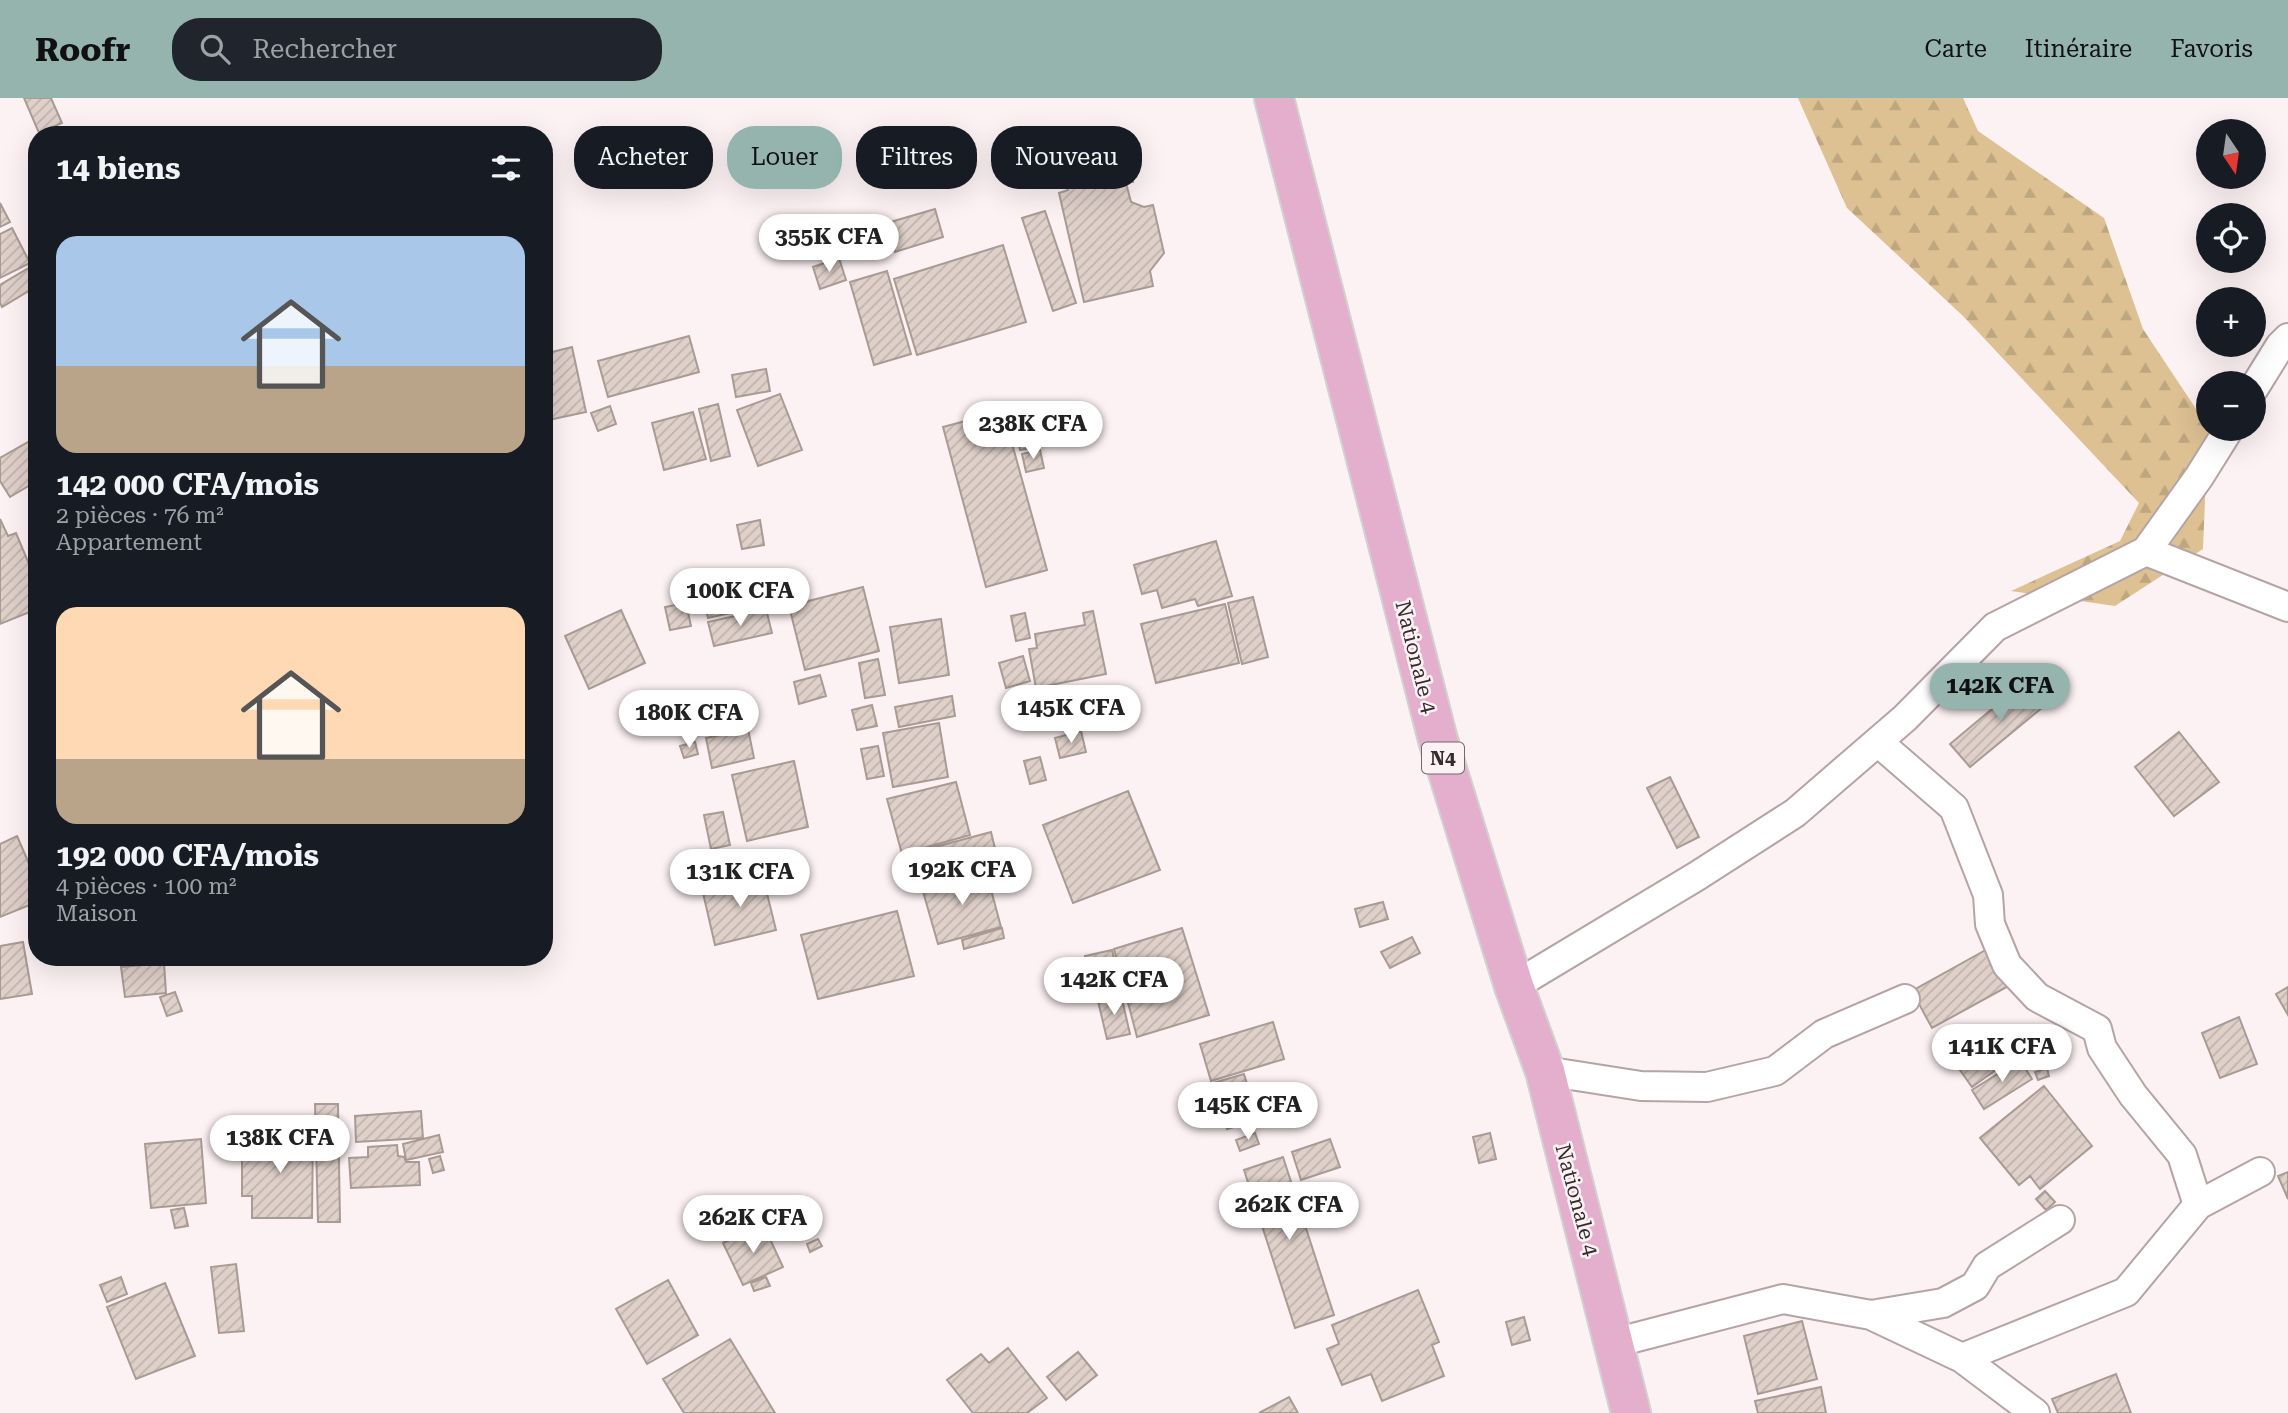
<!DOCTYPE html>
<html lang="fr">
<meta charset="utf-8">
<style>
:root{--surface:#171b24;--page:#20242c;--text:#f1f3f6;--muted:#9ea1a6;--accent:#95b4ae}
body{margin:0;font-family:"Roboto Serif",serif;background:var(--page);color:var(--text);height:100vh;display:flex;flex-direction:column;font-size:26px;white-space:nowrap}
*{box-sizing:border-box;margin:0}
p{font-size:23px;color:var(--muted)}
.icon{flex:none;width:38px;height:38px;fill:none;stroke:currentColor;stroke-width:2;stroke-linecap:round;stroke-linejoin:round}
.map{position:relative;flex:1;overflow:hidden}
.sheet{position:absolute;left:28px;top:28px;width:525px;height:840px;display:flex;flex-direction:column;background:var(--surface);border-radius:28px;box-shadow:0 7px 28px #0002}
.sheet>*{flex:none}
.banner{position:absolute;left:574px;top:28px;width:665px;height:63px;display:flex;gap:14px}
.needle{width:46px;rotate:167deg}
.controls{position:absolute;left:2196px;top:21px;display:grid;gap:14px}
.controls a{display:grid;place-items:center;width:70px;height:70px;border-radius:50%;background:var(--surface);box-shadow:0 7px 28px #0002;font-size:35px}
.price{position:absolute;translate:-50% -60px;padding:0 16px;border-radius:24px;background:#fff;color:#222;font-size:23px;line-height:46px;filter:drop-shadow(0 2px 4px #0008)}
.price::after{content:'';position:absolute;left:50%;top:42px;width:21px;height:16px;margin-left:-10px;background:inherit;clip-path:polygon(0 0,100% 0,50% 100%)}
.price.selected{background:var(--accent);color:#111}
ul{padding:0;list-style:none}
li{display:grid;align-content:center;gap:14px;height:371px;padding:0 28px}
li span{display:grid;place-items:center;height:217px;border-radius:21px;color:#555}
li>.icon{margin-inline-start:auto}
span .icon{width:126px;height:126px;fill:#fffc;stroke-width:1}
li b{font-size:30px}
h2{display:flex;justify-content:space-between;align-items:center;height:84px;padding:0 28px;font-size:30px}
.pill{padding:0 24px;border-radius:28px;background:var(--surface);box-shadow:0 7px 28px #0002;font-size:24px;line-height:63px}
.pill.selected{background:var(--accent);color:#111}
header{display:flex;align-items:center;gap:42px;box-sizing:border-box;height:98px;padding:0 35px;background:var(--accent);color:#111}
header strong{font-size:33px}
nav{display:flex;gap:38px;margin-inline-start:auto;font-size:24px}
.search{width:490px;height:63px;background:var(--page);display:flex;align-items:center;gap:18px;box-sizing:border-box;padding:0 24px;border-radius:28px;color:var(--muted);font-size:26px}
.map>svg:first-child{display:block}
.forest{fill:url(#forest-firs)}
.building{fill:url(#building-hatch);stroke:#a99b94;stroke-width:2}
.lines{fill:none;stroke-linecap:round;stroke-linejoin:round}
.minor-casing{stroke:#b5a4a5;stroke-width:32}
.trunk-casing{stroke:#d2d1d1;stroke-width:42}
.minor{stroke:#fff;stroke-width:28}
.trunk{stroke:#e4afcc;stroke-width:38}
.labels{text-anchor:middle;stroke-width:5;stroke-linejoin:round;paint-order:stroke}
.shield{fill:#fdf2f3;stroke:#706869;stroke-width:2}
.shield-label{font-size:19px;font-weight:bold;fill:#342d2e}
.street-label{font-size:21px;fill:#342d2e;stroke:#fdf2f3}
</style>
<header>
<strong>Roofr</strong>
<div class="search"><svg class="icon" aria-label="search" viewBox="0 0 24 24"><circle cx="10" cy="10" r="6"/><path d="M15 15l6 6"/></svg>Rechercher</div>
<nav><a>Carte</a><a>Itinéraire</a><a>Favoris</a></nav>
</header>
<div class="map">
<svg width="2288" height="1315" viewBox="0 0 2288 1315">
<defs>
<pattern id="forest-firs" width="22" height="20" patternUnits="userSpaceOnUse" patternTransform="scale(1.75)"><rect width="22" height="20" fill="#ddc193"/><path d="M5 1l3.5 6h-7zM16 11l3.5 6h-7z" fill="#bea67f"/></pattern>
<pattern id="building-hatch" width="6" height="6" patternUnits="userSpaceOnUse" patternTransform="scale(1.75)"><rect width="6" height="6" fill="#dfd0c9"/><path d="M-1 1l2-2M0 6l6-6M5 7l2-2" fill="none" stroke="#c0b3ad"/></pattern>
</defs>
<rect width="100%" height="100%" fill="#fdf2f3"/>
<!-- forest -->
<path class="forest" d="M 1798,0 L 1963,0 L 1978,33 L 2104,120 L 2143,231 L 2208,329 L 2203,451 L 2115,508 L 2011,493 L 2120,443 L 2139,405 L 1963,218 L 1847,110 Z"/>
<!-- building -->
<path class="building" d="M 24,0 L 51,0 L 62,25 L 39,35 Z
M 1128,62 L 1133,84 L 1126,85 L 1131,104 L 1144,109 L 1153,107 L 1164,155 L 1150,173 L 1153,188 L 1084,204 L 1059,95 L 1068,92 L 1065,77 Z
M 0,105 L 10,124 L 0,129 Z
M 935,111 L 943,139 L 895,154 L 887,125 Z
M 1045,113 L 1076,205 L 1053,213 L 1022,120 Z
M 12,130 L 30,165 L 0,180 L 0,136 Z
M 1003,147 L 1026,224 L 917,257 L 894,181 Z
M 839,160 L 846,182 L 820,191 L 813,169 Z
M 37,165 L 37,188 L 2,209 L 0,205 L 0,187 Z
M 887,173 L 911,256 L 874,267 L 850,184 Z
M 689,238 L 699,274 L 608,299 L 598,263 Z
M 572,249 L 586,314 L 544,323 L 544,256 Z
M 766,271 L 770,293 L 736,299 L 732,277 Z
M 780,296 L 802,352 L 758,368 L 737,312 Z
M 718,306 L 730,358 L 711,363 L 699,311 Z
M 610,308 L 616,326 L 598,333 L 591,315 Z
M 1003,313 L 1047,472 L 986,489 L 943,329 Z
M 693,314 L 706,361 L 664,372 L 652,325 Z
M 1033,326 L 1038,349 L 1020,352 L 1016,330 Z
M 37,339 L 37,383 L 10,399 L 0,383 L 0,360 Z
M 1040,352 L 1044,370 L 1026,374 L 1022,356 Z
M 0,421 L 8,438 L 16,435 L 37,485 L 37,511 L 0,526 Z
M 760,422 L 764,447 L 742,451 L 737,427 Z
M 1216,443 L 1232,498 L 1198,508 L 1195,501 L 1162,510 L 1157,492 L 1142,496 L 1134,467 Z
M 753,476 L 761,508 L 708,520 L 701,487 Z
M 863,489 L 879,553 L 805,572 L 789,508 Z
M 544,496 L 550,533 L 544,534 Z
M 1253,499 L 1268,559 L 1242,566 L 1228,505 Z
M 686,505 L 691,528 L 670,532 L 665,509 Z
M 1225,506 L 1239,565 L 1156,585 L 1141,526 Z
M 766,511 L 772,535 L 714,548 L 708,524 Z
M 621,512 L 645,565 L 589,591 L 565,538 Z
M 1093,513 L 1106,576 L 1036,590 L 1029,551 L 1037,550 L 1035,536 L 1085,527 L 1083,515 Z
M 1025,515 L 1030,540 L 1016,543 L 1011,518 Z
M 941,521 L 949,577 L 899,585 L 890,529 Z
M 1023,558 L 1030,583 L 1006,590 L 999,565 Z
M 878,561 L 885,597 L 865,600 L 859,565 Z
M 820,577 L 826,598 L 799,606 L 794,584 Z
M 2029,580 L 2049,604 L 1970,669 L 1950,646 Z
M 1108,590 L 1113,608 L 1089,614 L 1085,597 Z
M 952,598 L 955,618 L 899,629 L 895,609 Z
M 872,607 L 877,628 L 857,632 L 852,612 Z
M 749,616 L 752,627 L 737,631 L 734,619 Z
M 939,625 L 948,679 L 893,689 L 883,635 Z
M 748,631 L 754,660 L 712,670 L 706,640 Z
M 1081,633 L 1086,654 L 1060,660 L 1055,640 Z
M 2179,634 L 2219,684 L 2174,718 L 2135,669 Z
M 695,644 L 698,656 L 684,660 L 680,648 Z
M 878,648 L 884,678 L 867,681 L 861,651 Z
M 1040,659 L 1046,682 L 1030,686 L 1024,663 Z
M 794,663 L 808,729 L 747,743 L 732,677 Z
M 1670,679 L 1699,739 L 1677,750 L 1647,690 Z
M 956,684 L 970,737 L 902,756 L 887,701 Z
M 1128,693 L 1160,772 L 1073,805 L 1043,727 Z
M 723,714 L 730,747 L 711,751 L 704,717 Z
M 991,734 L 999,767 L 929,786 L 920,753 Z
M 17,738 L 37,784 L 37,804 L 0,819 L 0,746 Z
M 920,761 L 925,781 L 912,784 L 907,764 Z
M 761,771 L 776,832 L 715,847 L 703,795 L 733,788 L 731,778 Z
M 986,773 L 1001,829 L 938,846 L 922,790 Z
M 1383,804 L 1388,821 L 1360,829 L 1355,811 Z
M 897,813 L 914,878 L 818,901 L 801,837 Z
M 1002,830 L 1004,840 L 964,851 L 962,842 Z
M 1182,830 L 1209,917 L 1137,939 L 1114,851 Z
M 1412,839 L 1420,855 L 1390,870 L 1381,854 Z
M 23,844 L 32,896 L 0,901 L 0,848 Z
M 1991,849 L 2012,886 L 1932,930 L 1912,893 Z
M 1112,852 L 1121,892 L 1094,898 L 1085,858 Z
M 78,859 L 105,859 L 80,866 Z
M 164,865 L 166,895 L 125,899 L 121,869 Z
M 2288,889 L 2288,917 L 2276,896 Z
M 175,894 L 182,913 L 167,918 L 160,899 Z
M 1121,897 L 1130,936 L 1107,941 L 1098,903 Z
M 2239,919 L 2257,966 L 2220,980 L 2202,935 Z
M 1273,924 L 1284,961 L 1211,983 L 1200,946 Z
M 2006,929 L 2022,953 L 1972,989 L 1955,965 Z
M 2020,962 L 2032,981 L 1984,1011 L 1972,992 Z
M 2047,970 L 2049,978 L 2038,982 L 2035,974 Z
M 1244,976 L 1258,1022 L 1227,1031 L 1213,985 Z
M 2044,988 L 2092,1048 L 2040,1091 L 2030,1078 L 2019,1087 L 1980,1040 Z
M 315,1006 L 338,1006 L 340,1124 L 318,1124 Z
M 421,1013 L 423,1040 L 356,1044 L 355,1018 Z
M 266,1033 L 313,1033 L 312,1120 L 252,1120 L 252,1098 L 242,1098 L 242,1061 L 252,1062 L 252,1040 L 266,1040 Z
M 1255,1035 L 1259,1046 L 1240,1053 L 1236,1042 Z
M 1490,1035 L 1496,1061 L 1479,1065 L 1473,1039 Z
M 439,1037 L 443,1054 L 406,1062 L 403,1046 Z
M 201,1041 L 206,1105 L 151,1110 L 145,1046 Z
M 1330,1041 L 1340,1069 L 1301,1082 L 1292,1054 Z
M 397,1047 L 398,1058 L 404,1059 L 406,1064 L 419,1064 L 420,1087 L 351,1090 L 349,1060 L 368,1059 L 368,1049 Z
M 440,1058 L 444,1072 L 433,1075 L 429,1061 Z
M 1283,1059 L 1334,1217 L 1295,1230 L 1244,1072 Z
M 2288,1074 L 2288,1101 L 2278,1078 Z
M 2045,1093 L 2055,1104 L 2046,1112 L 2036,1101 Z
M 184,1110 L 188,1128 L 175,1130 L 171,1112 Z
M 763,1126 L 783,1169 L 743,1187 L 723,1145 Z
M 818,1141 L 822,1148 L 810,1154 L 807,1146 Z
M 236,1166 L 244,1233 L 219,1235 L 211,1169 Z
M 121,1179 L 127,1196 L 107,1204 L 100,1187 Z
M 766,1179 L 770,1188 L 754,1193 L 751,1185 Z
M 668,1182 L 698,1237 L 647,1266 L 616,1211 Z
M 165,1185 L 195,1258 L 136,1281 L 107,1209 Z
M 1418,1192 L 1439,1244 L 1432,1247 L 1444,1278 L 1382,1303 L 1371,1276 L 1342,1287 L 1327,1251 L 1339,1246 L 1332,1227 Z
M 1524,1219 L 1530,1242 L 1512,1247 L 1506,1224 Z
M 1802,1223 L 1817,1281 L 1758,1296 L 1744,1238 Z
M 730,1241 L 775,1315 L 684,1315 L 663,1281 Z
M 1008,1250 L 1047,1300 L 1027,1315 L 973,1315 L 947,1282 L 981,1256 L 989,1265 Z
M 1078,1254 L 1097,1277 L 1066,1302 L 1047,1279 Z
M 2116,1276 L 2131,1315 L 2058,1315 L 2052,1301 Z
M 1821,1289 L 1826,1315 L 1758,1315 L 1755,1303 Z
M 1289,1299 L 1298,1315 L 1259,1315 Z"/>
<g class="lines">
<defs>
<path id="minor" d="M 2254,290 L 2280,248 L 2288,240
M 2146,453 L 2288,509
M 1878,644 L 1954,710 L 1988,797 L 1990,826 L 2007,867 L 2037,899 L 2097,931 L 2102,950 L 2133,997 L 2182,1057 L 2198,1107
M 1514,888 L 1697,778 L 1795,715 L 1905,620 L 1995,529 L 2146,453 L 2199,379 L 2229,331
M 1545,973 L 1641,988 L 1707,989 L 1775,973 L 1824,936 L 1905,901
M 1871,1217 L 1943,1205 L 1975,1188 L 1987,1168 L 2060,1122
M 1614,1245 L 1783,1201 L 1871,1217 L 1962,1260 L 2035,1315
M 1962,1260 L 2126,1194 L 2198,1107 L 2260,1074"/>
<path id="trunk" d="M 1274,0 L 1438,642 L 1514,888 L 1545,973 L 1631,1315"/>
</defs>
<!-- minor casing -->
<use href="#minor" class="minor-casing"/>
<!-- trunk casing -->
<use href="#trunk" class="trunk-casing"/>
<!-- minor -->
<use href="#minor" class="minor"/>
<!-- trunk -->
<use href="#trunk" class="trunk"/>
</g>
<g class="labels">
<!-- shield labels -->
<rect class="shield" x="1422" y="644.5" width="42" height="31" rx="5"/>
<g class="shield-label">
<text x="1443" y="667">N4</text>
</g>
<!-- street labels -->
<g class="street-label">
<text transform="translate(1416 559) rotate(76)" y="7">Nationale 4</text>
<text transform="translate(1577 1102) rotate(75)" y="7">Nationale 4</text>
</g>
</g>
</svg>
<div class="controls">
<a><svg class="needle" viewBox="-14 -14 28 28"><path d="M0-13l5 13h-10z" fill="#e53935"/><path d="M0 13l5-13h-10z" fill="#9ea1a6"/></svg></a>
<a><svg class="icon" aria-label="locate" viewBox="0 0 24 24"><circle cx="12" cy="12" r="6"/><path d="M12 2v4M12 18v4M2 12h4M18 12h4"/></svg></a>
<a>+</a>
<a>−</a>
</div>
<b class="price" style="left:829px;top:176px">355K CFA</b>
<b class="price" style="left:1033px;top:363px">238K CFA</b>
<b class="price" style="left:740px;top:530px">100K CFA</b>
<b class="price selected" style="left:2000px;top:625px">142K CFA</b>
<b class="price" style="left:1071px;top:647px">145K CFA</b>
<b class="price" style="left:689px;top:652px">180K CFA</b>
<b class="price" style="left:962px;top:809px">192K CFA</b>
<b class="price" style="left:740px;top:811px">131K CFA</b>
<b class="price" style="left:1114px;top:919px">142K CFA</b>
<b class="price" style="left:2002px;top:986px">141K CFA</b>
<b class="price" style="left:1248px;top:1044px">145K CFA</b>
<b class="price" style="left:280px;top:1077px">138K CFA</b>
<b class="price" style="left:1289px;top:1144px">262K CFA</b>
<b class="price" style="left:753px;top:1157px">262K CFA</b>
<div class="banner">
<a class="pill">Acheter</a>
<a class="pill selected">Louer</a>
<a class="pill">Filtres</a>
<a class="pill">Nouveau</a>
</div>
<section class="sheet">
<h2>14 biens<svg class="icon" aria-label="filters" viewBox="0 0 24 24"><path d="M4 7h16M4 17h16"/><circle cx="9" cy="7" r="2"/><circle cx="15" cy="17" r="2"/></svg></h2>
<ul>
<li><span style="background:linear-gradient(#a9c7e8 60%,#b9a48a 0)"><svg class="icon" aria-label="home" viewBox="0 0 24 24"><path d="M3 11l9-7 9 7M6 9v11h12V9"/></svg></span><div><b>142 000 CFA/mois</b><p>2 pièces · 76 m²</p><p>Appartement</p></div></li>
<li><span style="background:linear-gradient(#ffd9b3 70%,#b9a48a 0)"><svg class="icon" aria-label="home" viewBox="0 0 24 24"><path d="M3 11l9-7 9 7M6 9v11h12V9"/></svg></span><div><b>192 000 CFA/mois</b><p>4 pièces · 100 m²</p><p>Maison</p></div></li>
</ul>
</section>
</div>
